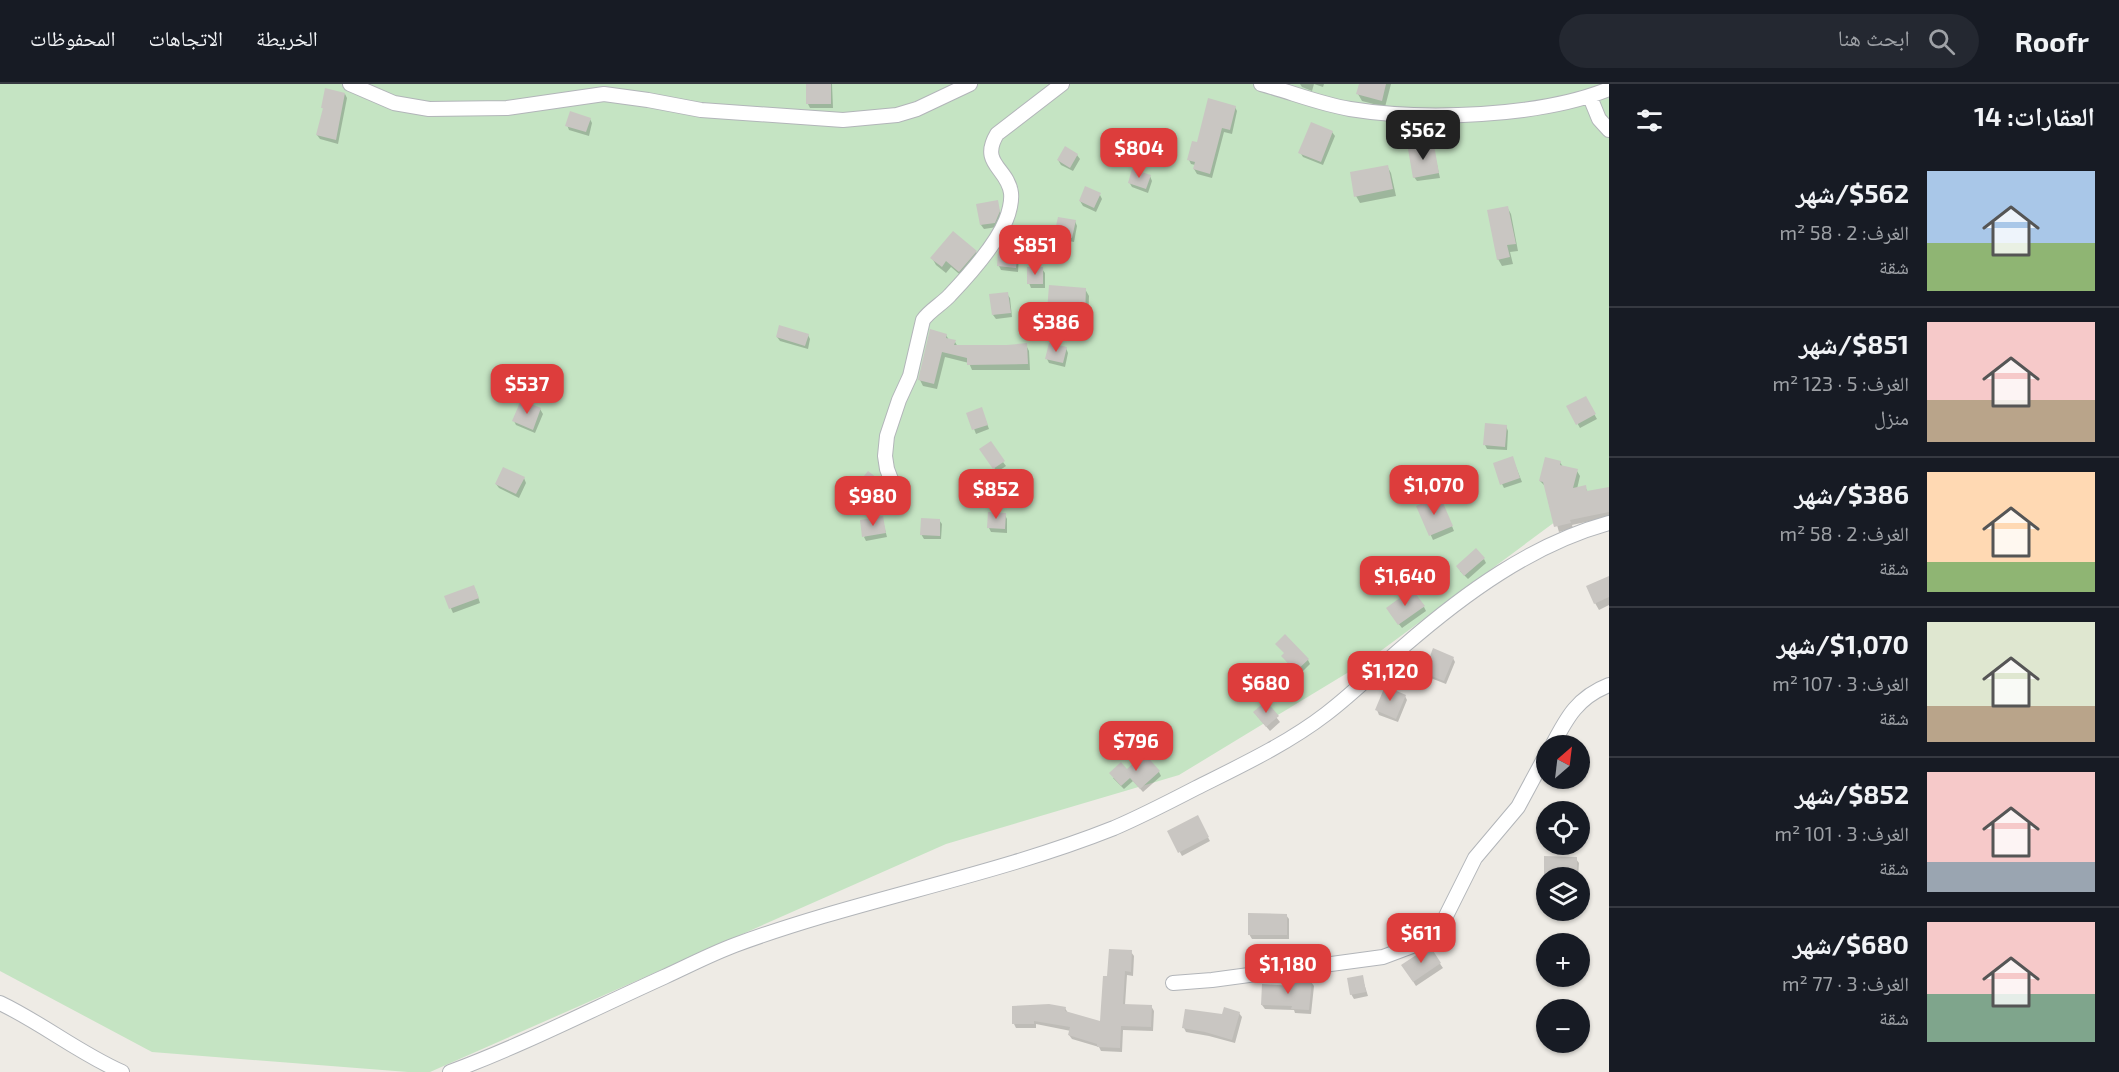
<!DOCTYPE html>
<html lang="ar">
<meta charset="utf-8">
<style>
:root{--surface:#171b24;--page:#242831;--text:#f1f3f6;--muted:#9ea1a6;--line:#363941;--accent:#dd3d3c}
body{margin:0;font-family:"Exo 2","Noto Naskh Arabic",sans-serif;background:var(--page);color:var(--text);direction:rtl;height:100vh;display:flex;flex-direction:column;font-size:22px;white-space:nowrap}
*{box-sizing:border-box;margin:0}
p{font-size:20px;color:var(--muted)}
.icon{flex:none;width:33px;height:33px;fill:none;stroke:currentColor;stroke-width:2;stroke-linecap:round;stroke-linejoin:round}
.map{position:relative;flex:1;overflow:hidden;direction:ltr}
.side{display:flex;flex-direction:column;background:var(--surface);width:510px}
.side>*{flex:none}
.needle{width:39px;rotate:28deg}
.tools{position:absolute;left:1536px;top:651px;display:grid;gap:12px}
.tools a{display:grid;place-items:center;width:54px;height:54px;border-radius:50%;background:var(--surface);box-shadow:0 2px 4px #0004;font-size:30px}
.price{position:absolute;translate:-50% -51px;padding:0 14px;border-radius:12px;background:var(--accent);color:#fff;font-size:20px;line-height:39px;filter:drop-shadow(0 2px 3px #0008)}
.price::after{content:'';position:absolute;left:50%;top:36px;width:18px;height:14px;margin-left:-9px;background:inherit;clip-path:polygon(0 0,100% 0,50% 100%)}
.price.current{background:#222;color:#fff}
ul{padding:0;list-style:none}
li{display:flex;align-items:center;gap:18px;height:150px;padding:0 24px}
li+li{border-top:2px solid var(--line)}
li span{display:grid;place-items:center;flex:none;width:168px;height:120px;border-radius:0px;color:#555}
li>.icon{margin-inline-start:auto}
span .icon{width:72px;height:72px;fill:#fffc;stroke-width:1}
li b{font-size:26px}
h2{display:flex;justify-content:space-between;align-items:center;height:72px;padding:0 24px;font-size:26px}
header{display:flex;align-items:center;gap:36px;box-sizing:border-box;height:84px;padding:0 30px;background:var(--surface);border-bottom:2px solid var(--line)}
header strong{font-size:28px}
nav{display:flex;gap:33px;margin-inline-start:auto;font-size:21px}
.search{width:420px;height:54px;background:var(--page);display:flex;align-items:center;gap:15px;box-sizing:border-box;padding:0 21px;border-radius:33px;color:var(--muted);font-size:22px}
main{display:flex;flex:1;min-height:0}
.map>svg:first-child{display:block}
.green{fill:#c5e4c3}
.shadow{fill:#0003}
.building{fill:#c9c6c2}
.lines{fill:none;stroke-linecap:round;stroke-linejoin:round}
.minor-casing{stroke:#b2b5b9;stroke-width:16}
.minor{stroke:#fff;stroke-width:14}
</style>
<header>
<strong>Roofr</strong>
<div class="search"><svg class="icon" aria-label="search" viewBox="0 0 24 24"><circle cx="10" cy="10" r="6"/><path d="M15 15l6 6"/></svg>ابحث هنا</div>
<nav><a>الخريطة</a><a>الاتجاهات</a><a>المحفوظات</a></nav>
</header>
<main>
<section class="side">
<h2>العقارات: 14<svg class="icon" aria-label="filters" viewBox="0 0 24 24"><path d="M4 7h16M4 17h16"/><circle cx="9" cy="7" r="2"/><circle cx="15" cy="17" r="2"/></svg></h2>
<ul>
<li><span style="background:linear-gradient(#a9c7e8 60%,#8fb573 0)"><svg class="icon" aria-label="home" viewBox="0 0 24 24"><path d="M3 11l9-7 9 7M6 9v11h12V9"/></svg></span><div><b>$562/شهر</b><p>الغرف: 2 · 58 m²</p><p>شقة</p></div></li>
<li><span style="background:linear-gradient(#f6c9c9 65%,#b9a48a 0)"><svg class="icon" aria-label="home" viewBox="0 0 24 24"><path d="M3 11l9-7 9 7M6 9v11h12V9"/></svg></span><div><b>$851/شهر</b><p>الغرف: 5 · 123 m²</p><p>منزل</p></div></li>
<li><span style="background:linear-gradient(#ffd9b3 75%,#8fb573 0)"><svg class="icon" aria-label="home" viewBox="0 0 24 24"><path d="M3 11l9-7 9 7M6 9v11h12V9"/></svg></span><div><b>$386/شهر</b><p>الغرف: 2 · 58 m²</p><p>شقة</p></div></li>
<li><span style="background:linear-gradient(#dfe7d0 70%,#b9a48a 0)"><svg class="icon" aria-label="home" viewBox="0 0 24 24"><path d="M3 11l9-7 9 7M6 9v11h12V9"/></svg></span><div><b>$1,070/شهر</b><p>الغرف: 3 · 107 m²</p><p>شقة</p></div></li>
<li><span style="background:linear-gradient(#f6c9c9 75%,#9aa5b1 0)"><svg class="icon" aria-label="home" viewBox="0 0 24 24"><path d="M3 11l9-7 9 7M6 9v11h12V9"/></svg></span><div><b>$852/شهر</b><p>الغرف: 3 · 101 m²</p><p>شقة</p></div></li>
<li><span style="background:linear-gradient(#f6c9c9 60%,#7fa58c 0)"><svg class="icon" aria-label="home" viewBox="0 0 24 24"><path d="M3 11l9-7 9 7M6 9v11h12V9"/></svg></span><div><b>$680/شهر</b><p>الغرف: 3 · 77 m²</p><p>شقة</p></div></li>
</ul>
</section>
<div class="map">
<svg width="1609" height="988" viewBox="0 0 1609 988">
<rect width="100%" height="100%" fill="#eeebe5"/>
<!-- green -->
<path class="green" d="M 0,0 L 1609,0 L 1609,411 L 1586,415 L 1367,577 L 1179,691 L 946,760 L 430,988 L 408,988 L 152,968 L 0,887 Z"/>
<!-- shadow -->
<path class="shadow" d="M 808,0 L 832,0 L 833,24 L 810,24 L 808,20 Z
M 1300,0 L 1324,0 L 1323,3 L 1314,0 L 1312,7 L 1302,3 Z
M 1360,0 L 1391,0 L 1385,23 L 1362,17 L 1358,10 Z
M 345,10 L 347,14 L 338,60 L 320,55 L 317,51 L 324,26 L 322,23 Z
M 1235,23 L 1237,27 L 1232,50 L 1224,48 L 1212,94 L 1197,90 L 1194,85 L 1195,81 L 1191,80 L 1189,76 L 1198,60 Z
M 590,35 L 592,39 L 589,52 L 569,46 L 567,41 Z
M 1332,48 L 1335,52 L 1323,81 L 1303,73 L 1300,68 Z
M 1433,63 L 1440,94 L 1417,97 L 1414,93 Z
M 1077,71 L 1080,75 L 1073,87 L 1061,81 L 1058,76 Z
M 1387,82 L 1391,89 L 1396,112 L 1360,119 L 1356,112 Z
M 1150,92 L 1152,97 L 1148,109 L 1132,103 L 1129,98 Z
M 1100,111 L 1102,115 L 1096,128 L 1083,122 L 1080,117 Z
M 997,118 L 1001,132 L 997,143 L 984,145 L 981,141 Z
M 1507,123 L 1511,130 L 1518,167 L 1510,168 L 1513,180 L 1502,182 L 1498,175 Z
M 1075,137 L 1077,142 L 1074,158 L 1059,155 L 1056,151 Z
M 1017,166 L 1019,171 L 1018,188 L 1001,186 L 999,182 Z
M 976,168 L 980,175 L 964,194 L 951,183 L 946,189 L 936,181 L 932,174 Z
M 1042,185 L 1045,189 L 1045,204 L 1031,204 L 1029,199 Z
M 1085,205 L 1089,212 L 1088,238 L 1053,235 L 1049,228 Z
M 1007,210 L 1010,214 L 1012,233 L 996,235 L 993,231 Z
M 808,251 L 810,255 L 808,265 L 780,257 L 777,253 Z
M 946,251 L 949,256 L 955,258 L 958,263 L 1026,261 L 1029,267 L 1030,286 L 972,286 L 969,279 L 945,273 L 937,305 L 923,302 L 920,296 Z
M 1066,264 L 1068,269 L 1065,283 L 1049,279 L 1047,275 Z
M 1585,314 L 1597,335 L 1580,344 L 1568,323 Z
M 540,325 L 543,330 L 535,349 L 516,341 L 514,337 Z
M 968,329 L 983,329 L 989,345 L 976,350 Z
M 1506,342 L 1508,347 L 1507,366 L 1487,365 L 1485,361 Z
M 984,369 L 1003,378 L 1006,382 L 997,388 Z
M 1514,378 L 1522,398 L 1504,404 L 1502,400 Z
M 1560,378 L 1563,383 L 1577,387 L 1580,392 L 1577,405 L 1585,403 L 1588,408 L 1609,404 L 1609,433 L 1572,441 L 1573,444 L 1559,448 L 1546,403 L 1540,397 Z
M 524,394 L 526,399 L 519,414 L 499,404 L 496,400 Z
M 861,398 L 880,398 L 882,402 L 875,412 Z
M 1442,418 L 1454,447 L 1433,456 L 1418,423 Z
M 1005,431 L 1007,435 L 1007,449 L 991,448 L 989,444 Z
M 882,434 L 887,453 L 866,457 L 864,453 Z
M 939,436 L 942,440 L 941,455 L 924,455 L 921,450 Z
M 1484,475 L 1486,479 L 1468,495 L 1460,487 Z
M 1609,493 L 1609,521 L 1599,526 L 1595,519 Z
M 476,507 L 480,519 L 453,529 L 446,513 Z
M 1424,523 L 1426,527 L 1402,544 L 1390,529 Z
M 1282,572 L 1308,576 L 1310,580 L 1299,591 Z
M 1453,574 L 1455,578 L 1446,600 L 1428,593 L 1425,589 Z
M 1405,612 L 1407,616 L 1398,638 L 1379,631 L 1377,626 Z
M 1265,619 L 1280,638 L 1270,647 L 1257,632 Z
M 1127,687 L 1159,688 L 1161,692 L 1143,708 L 1133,697 L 1124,705 L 1113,694 Z
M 1197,733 L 1210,757 L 1182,772 L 1169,748 Z
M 1576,775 L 1579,779 L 1578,794 L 1548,793 L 1545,789 Z
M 1286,831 L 1289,835 L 1289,855 L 1252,855 L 1249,850 Z
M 1429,864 L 1443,884 L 1416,902 L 1403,882 Z
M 1131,868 L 1134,872 L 1133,892 L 1127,891 L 1125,921 L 1151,922 L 1154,927 L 1153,947 L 1123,946 L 1122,968 L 1101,967 L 1099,963 L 1072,955 L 1069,951 L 1071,947 L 1036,940 L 1036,944 L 1016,944 L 1014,940 L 1014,923 L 1065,924 L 1068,929 L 1102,939 L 1109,894 Z
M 1362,893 L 1368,912 L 1354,915 L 1351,910 Z
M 1311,898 L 1314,902 L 1311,930 L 1295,929 L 1294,926 L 1265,925 L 1262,921 L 1295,903 Z
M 1239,929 L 1242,933 L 1235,959 L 1209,952 L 1186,948 L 1184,944 L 1223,932 Z"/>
<!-- building -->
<path class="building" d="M 806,0 L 831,0 L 831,20 L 806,20 Z
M 1359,0 L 1386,0 L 1382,17 L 1356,10 Z
M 325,4 L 345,9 L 336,56 L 316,51 L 323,24 L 321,24 Z
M 1208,14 L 1236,22 L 1230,46 L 1222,44 L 1210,90 L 1193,85 L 1195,78 L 1187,76 L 1192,57 L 1197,58 Z
M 570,27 L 591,34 L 586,48 L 565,42 Z
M 1311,38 L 1333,47 L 1321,78 L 1298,69 Z
M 1434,61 L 1439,89 L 1413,94 L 1408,65 Z
M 1065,62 L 1078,70 L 1070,84 L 1057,76 Z
M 1388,81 L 1393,105 L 1354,113 L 1350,88 Z
M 1132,85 L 1151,91 L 1146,105 L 1128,99 Z
M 1085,102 L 1101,109 L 1094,124 L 1079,117 Z
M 998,116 L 1000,127 L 995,139 L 980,141 L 976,120 Z
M 1508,122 L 1516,160 L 1507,161 L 1510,173 L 1497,176 L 1487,126 Z
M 1058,133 L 1076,136 L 1072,154 L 1054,151 Z
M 953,147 L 977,167 L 959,188 L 946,177 L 942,183 L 930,174 Z
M 1001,164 L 1018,165 L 1016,184 L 997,182 L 998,167 Z
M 1027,183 L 1043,183 L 1043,200 L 1027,200 Z
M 1049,201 L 1086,204 L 1085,232 L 1047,228 Z
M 1008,208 L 1011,229 L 992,231 L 989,210 Z
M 779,241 L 809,250 L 805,262 L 776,253 Z
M 930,245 L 947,250 L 946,254 L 956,256 L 954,261 L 1007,261 L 1027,259 L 1028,280 L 967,281 L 967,274 L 942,268 L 934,300 L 918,296 Z
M 1049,259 L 1067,263 L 1063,279 L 1045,275 Z
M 1586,312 L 1596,330 L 1576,341 L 1566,322 Z
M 521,316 L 541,324 L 533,346 L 512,337 Z
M 982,323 L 988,341 L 972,346 L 966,329 Z
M 1485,339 L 1507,341 L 1505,363 L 1483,361 Z
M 991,357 L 1005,377 L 993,385 L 979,365 Z
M 1513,372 L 1520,394 L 1500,401 L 1493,379 Z
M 1545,373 L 1561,377 L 1560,381 L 1578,385 L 1573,404 L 1586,401 L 1587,407 L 1609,403 L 1609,428 L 1570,436 L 1571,439 L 1554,443 L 1543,398 L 1539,397 Z
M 503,383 L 525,393 L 516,410 L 495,400 Z
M 868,387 L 881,397 L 873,408 L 859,398 Z
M 1440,412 L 1453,442 L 1429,452 L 1416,422 Z
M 988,428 L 1006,429 L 1005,445 L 987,444 Z
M 883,432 L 886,449 L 862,453 L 860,436 Z
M 921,434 L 940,435 L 940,452 L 920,451 Z
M 1476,464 L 1485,474 L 1464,492 L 1456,482 Z
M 1609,492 L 1609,513 L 1594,520 L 1586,502 Z
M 474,501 L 479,514 L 449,525 L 444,512 Z
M 1412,505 L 1425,522 L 1398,541 L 1386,524 Z
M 1285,550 L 1309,575 L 1296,587 L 1281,572 L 1284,569 L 1275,560 Z
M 1433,564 L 1454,573 L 1444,597 L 1424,589 Z
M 1385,602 L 1406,611 L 1396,635 L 1375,626 Z
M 1266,617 L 1279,632 L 1266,643 L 1253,628 Z
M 1144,669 L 1160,687 L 1140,705 L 1130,694 L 1121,702 L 1109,689 L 1121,678 L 1127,685 Z
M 1198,731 L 1209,753 L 1178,769 L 1167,747 Z
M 1544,772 L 1577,773 L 1577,791 L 1544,790 Z
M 1248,829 L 1287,830 L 1287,851 L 1248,851 Z
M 1430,862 L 1441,879 L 1413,898 L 1401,881 Z
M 1109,865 L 1132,866 L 1131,888 L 1125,887 L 1123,920 L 1152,921 L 1151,943 L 1121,942 L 1120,964 L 1097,963 L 1097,960 L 1068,951 L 1070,943 L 1034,937 L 1034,940 L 1012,940 L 1012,922 L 1049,920 L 1066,923 L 1065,927 L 1100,937 L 1103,892 L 1107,892 Z
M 1363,891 L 1366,908 L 1350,911 L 1347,894 Z
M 1294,895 L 1312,897 L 1309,926 L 1291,925 L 1292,922 L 1261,921 L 1262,900 L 1293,902 Z
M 1224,923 L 1240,928 L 1232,956 L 1205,948 L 1182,944 L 1185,925 L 1222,930 Z"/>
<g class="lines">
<defs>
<path id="minor" d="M 350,0 L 394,19 L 429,25 L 507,24 L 604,10 L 648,16 L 701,26 L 843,36 L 897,31 L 917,25 L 970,0
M 1261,0 C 1291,8 1320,20 1350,25 C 1424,37 1540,33 1609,5
M 1590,13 L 1599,35 L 1609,46
M 900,419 L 887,385 L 885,372 L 887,352 L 899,316 L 910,292 L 923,236 C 930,226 942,220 950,211 C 969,191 996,161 1006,136 C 1009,129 1012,117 1011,109 C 1008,84 979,80 997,50 L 1062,0
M 1552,662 C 1567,633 1578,613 1609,601
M 1173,899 L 1212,896 L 1383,873 L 1415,861 L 1431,851 L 1442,840 L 1475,774 L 1518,723 L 1546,671
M 0,919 C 42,939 79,969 122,988
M 450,988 C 523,961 593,925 664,893 C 688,882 711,870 735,861 C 859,815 991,793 1114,744 C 1142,732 1169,718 1196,704 C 1240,682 1287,660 1326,630 C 1354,609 1378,584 1404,562 C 1464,510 1532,460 1609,439"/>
</defs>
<!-- minor casing -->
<use href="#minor" class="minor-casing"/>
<!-- minor -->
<use href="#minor" class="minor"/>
</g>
</svg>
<div class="tools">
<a><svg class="needle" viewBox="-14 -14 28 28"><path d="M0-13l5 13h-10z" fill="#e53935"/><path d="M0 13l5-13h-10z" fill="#9ea1a6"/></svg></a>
<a><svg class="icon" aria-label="locate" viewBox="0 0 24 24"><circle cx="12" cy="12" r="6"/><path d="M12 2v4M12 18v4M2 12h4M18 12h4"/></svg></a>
<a><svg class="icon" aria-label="layers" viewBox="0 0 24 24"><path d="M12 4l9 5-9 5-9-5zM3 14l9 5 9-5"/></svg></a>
<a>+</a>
<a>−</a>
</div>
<b class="price current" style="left:1423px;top:77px">$562</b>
<b class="price" style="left:1139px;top:95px">$804</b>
<b class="price" style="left:1035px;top:192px">$851</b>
<b class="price" style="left:1056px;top:269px">$386</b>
<b class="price" style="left:527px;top:331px">$537</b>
<b class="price" style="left:1434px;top:432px">$1,070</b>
<b class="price" style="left:996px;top:436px">$852</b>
<b class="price" style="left:873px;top:443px">$980</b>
<b class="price" style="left:1405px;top:523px">$1,640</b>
<b class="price" style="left:1390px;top:618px">$1,120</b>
<b class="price" style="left:1266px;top:630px">$680</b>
<b class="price" style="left:1136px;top:688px">$796</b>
<b class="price" style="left:1421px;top:880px">$611</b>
<b class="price" style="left:1288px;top:911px">$1,180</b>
</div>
</main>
